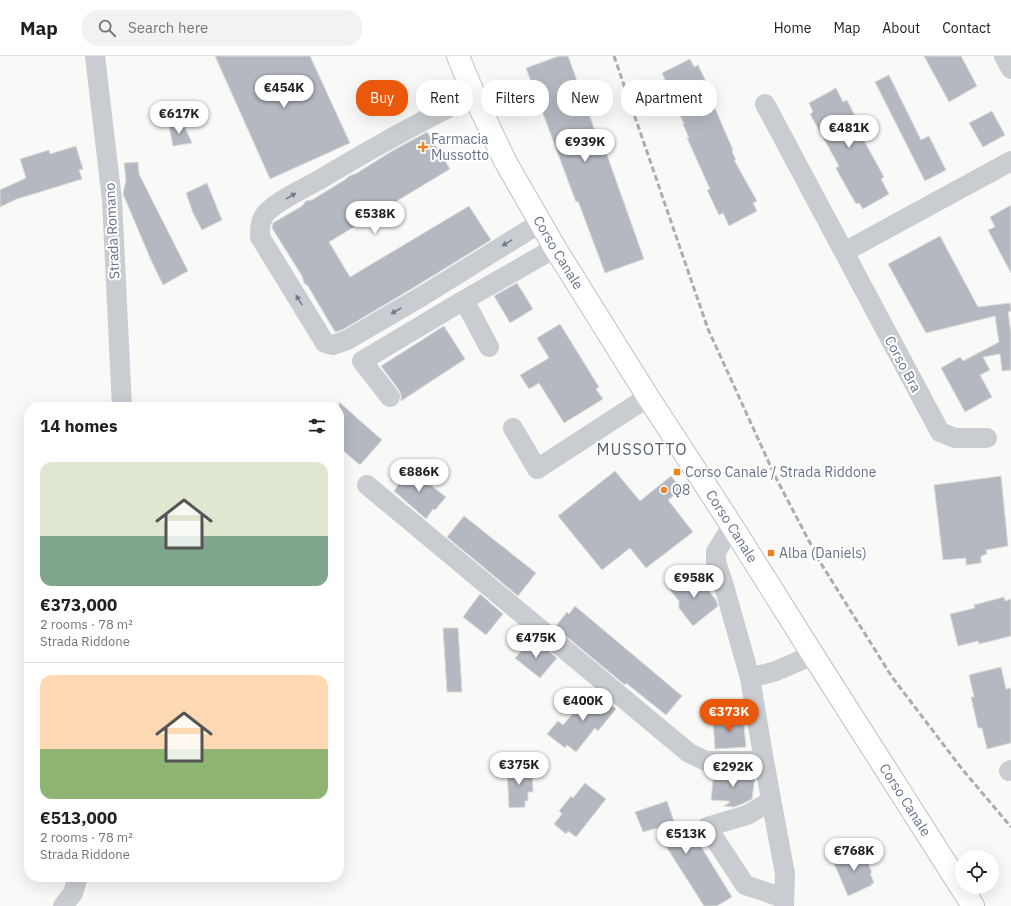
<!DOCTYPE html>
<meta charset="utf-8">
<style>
:root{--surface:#fff;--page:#f2f2f2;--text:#202124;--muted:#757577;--line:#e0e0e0;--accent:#ea580c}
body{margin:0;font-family:"IBM Plex Sans",sans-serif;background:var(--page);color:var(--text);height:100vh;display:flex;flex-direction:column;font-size:15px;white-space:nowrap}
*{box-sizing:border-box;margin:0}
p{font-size:13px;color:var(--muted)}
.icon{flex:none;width:22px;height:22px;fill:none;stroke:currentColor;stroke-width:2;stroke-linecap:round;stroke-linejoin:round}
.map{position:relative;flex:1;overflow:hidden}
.panel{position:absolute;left:24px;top:346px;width:320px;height:480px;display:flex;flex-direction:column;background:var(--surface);border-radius:16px;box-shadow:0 4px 16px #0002}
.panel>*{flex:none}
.hud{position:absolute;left:356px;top:24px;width:380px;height:36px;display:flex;gap:8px}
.buttons{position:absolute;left:955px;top:794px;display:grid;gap:8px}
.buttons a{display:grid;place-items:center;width:44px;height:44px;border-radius:50%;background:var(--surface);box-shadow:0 4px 16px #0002;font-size:20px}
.price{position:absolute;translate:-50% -34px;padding:0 9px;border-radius:14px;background:#fff;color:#222;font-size:13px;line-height:26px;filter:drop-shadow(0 1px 2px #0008)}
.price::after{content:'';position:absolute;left:50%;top:24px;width:12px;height:9px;margin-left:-6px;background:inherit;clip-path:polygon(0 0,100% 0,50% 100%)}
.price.selected{background:var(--accent);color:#fff}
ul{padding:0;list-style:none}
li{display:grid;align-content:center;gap:8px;height:212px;padding:0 16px}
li+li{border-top:1px solid var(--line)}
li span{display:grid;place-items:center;height:124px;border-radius:12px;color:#555}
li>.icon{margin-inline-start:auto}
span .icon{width:72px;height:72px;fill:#fffc;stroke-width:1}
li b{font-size:17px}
h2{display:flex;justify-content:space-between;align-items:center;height:48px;padding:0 16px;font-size:17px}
.pill{padding:0 14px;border-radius:16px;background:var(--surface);box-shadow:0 4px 16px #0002;font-size:14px;line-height:36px}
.pill.selected{background:var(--accent);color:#fff}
header{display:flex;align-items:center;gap:24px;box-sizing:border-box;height:56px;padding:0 20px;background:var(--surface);border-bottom:1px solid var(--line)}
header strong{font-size:19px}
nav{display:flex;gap:22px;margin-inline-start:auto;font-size:14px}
.search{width:280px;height:36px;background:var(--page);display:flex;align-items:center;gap:10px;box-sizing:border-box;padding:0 14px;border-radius:16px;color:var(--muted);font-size:15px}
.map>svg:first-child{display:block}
.building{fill:#b4b9c1;stroke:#dbdcd9}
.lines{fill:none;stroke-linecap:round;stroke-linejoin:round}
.major-casing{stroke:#bec0c5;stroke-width:24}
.minor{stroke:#c9ccd0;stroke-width:20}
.major{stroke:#fff;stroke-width:22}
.rail{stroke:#a9adb5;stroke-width:3;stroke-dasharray:6 3;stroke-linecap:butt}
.oneway{fill:#717b91}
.poi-dot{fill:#ef8322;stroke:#fff;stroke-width:1.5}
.labels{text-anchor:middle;stroke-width:4;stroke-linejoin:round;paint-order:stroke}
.poi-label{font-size:14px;fill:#67728a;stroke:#fff;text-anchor:start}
.street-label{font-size:14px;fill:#67728a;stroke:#fff}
.quarter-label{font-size:16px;letter-spacing:1px;fill:#555d6f;stroke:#fff}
</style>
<header>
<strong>Map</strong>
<div class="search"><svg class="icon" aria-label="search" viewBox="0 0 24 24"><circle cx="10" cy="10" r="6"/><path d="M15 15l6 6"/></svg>Search here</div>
<nav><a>Home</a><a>Map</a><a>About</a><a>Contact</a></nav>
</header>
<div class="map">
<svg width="1011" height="850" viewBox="0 0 1011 850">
<rect width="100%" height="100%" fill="#f9faf7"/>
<!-- building -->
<path class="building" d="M 215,0 L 310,0 L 350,87 L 270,123 Z
M 559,0 L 568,0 L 598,83 L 601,82 L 644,203 L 605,217 L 578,145 L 576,146 L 526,12 Z
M 924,0 L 961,0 L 977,30 L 949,46 Z
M 690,3 L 694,11 L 698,9 L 714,42 L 711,43 L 733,94 L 732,96 L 736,104 L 734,104 L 757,145 L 753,147 L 757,155 L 729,170 L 723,157 L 719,159 L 707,134 L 710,133 L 687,82 L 689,82 L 683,68 L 684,67 L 665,31 L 668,30 L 662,17 Z
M 889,19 L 921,84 L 929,80 L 946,114 L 925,125 L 875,26 Z
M 836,32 L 843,46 L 847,44 L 859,68 L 856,70 L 884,121 L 881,123 L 889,138 L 863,153 L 859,147 L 856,148 L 839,118 L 836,112 L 839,110 L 810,58 L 813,56 L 809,47 Z
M 992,55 L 1005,79 L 983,91 L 969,67 Z
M 183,67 L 192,87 L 173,90 L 169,70 Z
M 427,76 L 450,113 L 329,186 L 350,221 L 469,150 L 491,184 L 418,229 L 342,274 L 335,276 L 308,230 L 304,227 L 302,220 L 272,172 L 273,167 L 302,150 L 306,145 L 312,144 L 346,123 L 349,120 L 357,117 L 392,95 Z
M 76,90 L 83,113 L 79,114 L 82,123 L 17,143 L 0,151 L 0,134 L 26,122 L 20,103 L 49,94 L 50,98 Z
M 138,106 L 139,118 L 188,215 L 163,229 L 151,204 L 123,138 L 126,124 L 124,107 Z
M 207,127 L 222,164 L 202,174 L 193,157 L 186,137 Z
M 1011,149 L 1011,217 L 988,174 L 995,171 L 990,161 Z
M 940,180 L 978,251 L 1010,247 L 1011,253 L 1011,255 L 1008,256 L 1011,277 L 1011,314 L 1002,315 L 1000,298 L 983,301 L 990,314 L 980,319 L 992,341 L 965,356 L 941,312 L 960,301 L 963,305 L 999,286 L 995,260 L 926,277 L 888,208 Z
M 517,227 L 533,253 L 510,267 L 494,240 Z
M 560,268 L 599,331 L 596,333 L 603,343 L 564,367 L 539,327 L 529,333 L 520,319 L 549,302 L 537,282 Z
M 444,270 L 465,303 L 401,345 L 401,339 L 399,334 L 381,310 Z
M 339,346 L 382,384 L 360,409 L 339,391 Z
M 414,412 L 427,422 L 425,425 L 446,441 L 435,454 L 433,453 L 426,463 L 394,435 L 406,418 L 408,420 Z
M 615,415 L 640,445 L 671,420 L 682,433 L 668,444 L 693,476 L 646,512 L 630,492 L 602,514 L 558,460 Z
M 1001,420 L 1008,490 L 986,494 L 987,498 L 981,500 L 981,507 L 966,509 L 966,502 L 943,504 L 934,429 Z
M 464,460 L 536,517 L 518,540 L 447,481 Z
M 696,519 L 716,544 L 718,550 L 693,570 L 679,552 L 679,545 L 670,534 L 684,523 L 689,524 Z
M 480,538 L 503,558 L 486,579 L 463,561 Z
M 1004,541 L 1005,545 L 1011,543 L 1011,580 L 979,588 L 978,585 L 958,590 L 950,558 L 975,552 L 974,549 Z
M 575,550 L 682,640 L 666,659 L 626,627 L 625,629 L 555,571 L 567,556 L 569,558 Z
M 443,572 L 458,572 L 462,636 L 447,636 Z
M 529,586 L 533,589 L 535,586 L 540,589 L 540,588 L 557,602 L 540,622 L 515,602 Z
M 1001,611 L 1006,633 L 1011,632 L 1011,687 L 987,693 L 982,672 L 978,672 L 971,641 L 974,641 L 969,619 Z
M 594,633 L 610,646 L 609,647 L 616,653 L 598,675 L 595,672 L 576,696 L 567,689 L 565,692 L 547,678 L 558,665 L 563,669 Z
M 743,661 L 746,691 L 715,693 L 713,663 Z
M 532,711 L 533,736 L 528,736 L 528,745 L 525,745 L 525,751 L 509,752 L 507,712 Z
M 714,716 L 755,720 L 752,743 L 742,748 L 734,751 L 724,750 L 730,746 L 728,745 L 711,744 Z
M 585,727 L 606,743 L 576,781 L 568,775 L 566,778 L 554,768 L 562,758 L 559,755 L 571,740 L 573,742 Z
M 667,745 L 684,795 L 687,768 L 732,841 L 717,850 L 704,850 L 664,787 L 657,772 L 643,776 L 635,756 Z
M 862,792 L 872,817 L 870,817 L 874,827 L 871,828 L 872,829 L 848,840 L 833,805 Z"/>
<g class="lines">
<defs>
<g id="major">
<path id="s1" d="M 458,0 L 474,39 L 505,105 L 555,192 L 648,341 L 732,470 L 813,599 L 973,850"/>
</g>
</defs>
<!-- major casing -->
<use href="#major" class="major-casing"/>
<!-- minor -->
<path class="minor" d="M 95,0 L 112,144 L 122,351
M 1004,0 L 1011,13
M 474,39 C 421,65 369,94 319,124 C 303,133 280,143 267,156 C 260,163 260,172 260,181 L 325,287 L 333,289 L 347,284 L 424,239 L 540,167
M 765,48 L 940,376 L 955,382 L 987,382
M 844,196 L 1011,105
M 464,244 L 489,291
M 390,341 L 362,305 L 459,247 L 555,192
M 513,372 L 537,413 L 648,341
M 367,429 L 689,697 L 706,705 L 764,705
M 732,470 L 716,496 L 716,506 L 724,530 L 750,622 L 764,705 L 785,818 L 784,850
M 750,622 L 776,615 L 813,599
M 1009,715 L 1011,714
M 771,745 L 747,759 L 707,771 L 745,829 L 784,842
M 63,850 L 73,837 L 78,821"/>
<!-- major -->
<use href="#major" class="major"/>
<!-- rail -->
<path class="rail" d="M 614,0 L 708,273 L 775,420 L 820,506 L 892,621 L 962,713 L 1011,771"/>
</g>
<!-- one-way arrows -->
<defs><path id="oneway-solid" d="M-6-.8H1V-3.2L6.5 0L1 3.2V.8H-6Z"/></defs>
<g class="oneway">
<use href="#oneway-solid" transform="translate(291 140) rotate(-31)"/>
<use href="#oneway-solid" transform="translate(507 187) rotate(148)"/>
<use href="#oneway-solid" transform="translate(299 244) rotate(-122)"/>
<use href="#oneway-solid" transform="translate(396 255) rotate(150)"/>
</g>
<!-- markers -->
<g class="poi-dot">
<path d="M421 85h4v4h4v4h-4v4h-4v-4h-4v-4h4z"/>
<rect x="673" y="412" width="8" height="8" rx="2"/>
<circle cx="664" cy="434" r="4"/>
<rect x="767" y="493" width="8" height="8" rx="2"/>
</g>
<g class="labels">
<!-- poi labels -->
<g class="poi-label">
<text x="431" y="88">Farmacia<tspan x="431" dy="16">Mussotto</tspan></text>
<text x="685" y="421">Corso Canale / Strada Riddone</text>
<text x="672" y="439">Q8</text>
<text x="779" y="502">Alba (Daniels)</text>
</g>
<!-- street labels -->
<g class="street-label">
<text transform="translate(112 175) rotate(-93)" y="5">Strada Romano</text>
<text dy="5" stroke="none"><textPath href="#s1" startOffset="221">Corso Canale</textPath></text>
<text transform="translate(903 308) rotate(62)" y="5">Corso Bra</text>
<text dy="5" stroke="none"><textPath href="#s1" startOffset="545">Corso Canale</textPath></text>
<text dy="5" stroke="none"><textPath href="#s1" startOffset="869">Corso Canale</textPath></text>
</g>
<!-- quarter labels -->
<g class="quarter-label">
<text x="642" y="399">MUSSOTTO</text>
</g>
</g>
</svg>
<div class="buttons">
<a><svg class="icon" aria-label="locate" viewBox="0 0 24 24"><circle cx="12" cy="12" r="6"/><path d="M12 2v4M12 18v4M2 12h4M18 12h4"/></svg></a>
</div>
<b class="price" style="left:284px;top:53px">€454K</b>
<b class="price" style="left:179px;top:79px">€617K</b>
<b class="price" style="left:849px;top:93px">€481K</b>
<b class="price" style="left:585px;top:107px">€939K</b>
<b class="price" style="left:375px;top:179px">€538K</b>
<b class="price" style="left:419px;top:437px">€886K</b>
<b class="price" style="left:694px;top:543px">€958K</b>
<b class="price" style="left:536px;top:603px">€475K</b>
<b class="price" style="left:583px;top:666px">€400K</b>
<b class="price selected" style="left:729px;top:677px">€373K</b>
<b class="price" style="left:519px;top:730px">€375K</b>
<b class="price" style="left:733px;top:732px">€292K</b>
<b class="price" style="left:686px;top:799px">€513K</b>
<b class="price" style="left:854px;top:816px">€768K</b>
<div class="hud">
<a class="pill selected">Buy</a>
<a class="pill">Rent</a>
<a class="pill">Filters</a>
<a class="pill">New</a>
<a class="pill">Apartment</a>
</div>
<section class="panel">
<h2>14 homes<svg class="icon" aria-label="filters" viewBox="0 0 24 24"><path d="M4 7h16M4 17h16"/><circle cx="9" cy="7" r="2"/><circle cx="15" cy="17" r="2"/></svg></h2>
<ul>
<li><span style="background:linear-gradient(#dfe7d0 60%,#7fa58c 0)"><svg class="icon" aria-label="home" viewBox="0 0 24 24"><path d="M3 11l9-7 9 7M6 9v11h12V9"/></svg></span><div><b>€373,000</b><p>2 rooms · 78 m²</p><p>Strada Riddone</p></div></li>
<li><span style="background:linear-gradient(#ffd9b3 60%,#8fb573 0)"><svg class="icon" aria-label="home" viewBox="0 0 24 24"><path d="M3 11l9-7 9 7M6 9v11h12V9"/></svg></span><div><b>€513,000</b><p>2 rooms · 78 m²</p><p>Strada Riddone</p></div></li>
</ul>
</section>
</div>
